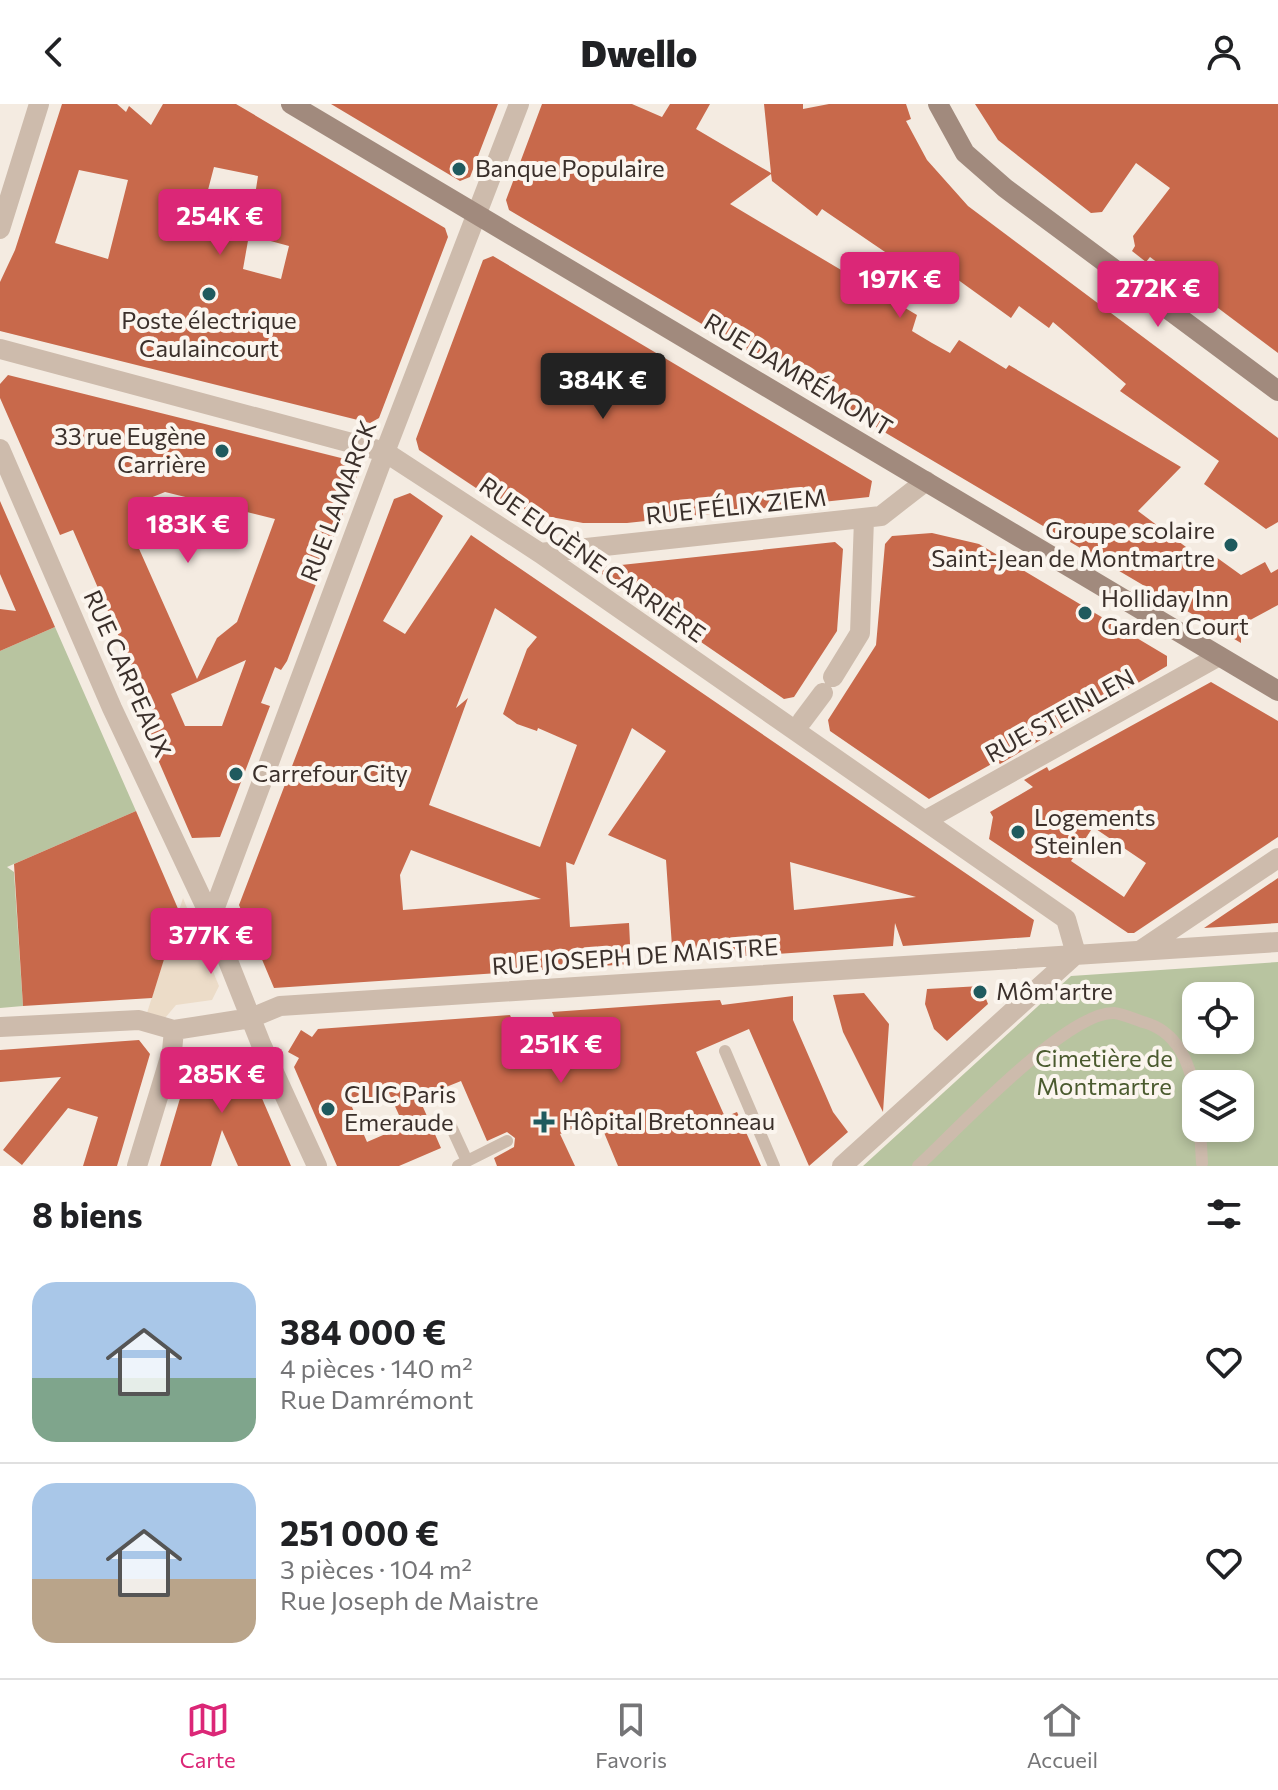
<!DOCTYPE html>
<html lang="fr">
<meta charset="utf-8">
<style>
:root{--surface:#fff;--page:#f6f6f6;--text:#202124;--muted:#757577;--line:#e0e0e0;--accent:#db2777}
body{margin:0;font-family:Commissioner,sans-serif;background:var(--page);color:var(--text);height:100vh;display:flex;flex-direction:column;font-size:30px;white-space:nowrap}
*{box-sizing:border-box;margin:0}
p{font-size:26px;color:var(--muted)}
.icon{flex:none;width:44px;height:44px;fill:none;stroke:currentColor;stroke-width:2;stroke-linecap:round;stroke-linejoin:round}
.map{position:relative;height:1062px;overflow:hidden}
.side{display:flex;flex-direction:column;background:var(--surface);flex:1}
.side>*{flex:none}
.tools{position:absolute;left:1182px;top:878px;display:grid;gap:16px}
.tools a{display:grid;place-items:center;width:72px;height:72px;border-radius:16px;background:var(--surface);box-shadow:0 4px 12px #0003;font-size:40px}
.price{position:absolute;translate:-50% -68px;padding:0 18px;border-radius:8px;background:var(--accent);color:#fff;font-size:26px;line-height:52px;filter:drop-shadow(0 2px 4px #0008)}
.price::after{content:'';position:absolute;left:50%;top:48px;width:24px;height:18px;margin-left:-12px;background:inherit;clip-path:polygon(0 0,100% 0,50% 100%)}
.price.selected{background:#222;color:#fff}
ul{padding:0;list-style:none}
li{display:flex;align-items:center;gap:24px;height:200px;padding:0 32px}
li+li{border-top:2px solid var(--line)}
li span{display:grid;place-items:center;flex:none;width:224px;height:160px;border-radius:24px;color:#555}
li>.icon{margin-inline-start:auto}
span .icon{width:96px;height:96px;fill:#fffc;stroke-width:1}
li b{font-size:34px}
h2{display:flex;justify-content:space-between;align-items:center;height:96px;padding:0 32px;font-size:34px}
header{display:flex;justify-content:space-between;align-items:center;height:104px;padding:0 32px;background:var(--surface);font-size:36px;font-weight:800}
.tabs{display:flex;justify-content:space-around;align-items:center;height:112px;border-top:2px solid var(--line);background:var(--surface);font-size:22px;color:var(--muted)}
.tabs a{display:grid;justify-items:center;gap:4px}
.tabs .selected{color:var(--accent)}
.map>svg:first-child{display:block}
.green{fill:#b8c4a0;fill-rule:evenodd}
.plaza{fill:#ecdcc8}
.building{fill:#c8694b;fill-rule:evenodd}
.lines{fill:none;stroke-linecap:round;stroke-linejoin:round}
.lane{stroke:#cdbbac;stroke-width:12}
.street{stroke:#cdbbac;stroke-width:20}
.secondary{stroke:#a18a7d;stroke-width:20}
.poi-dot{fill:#1f5a5e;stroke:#fbf5ee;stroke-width:3}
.labels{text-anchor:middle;stroke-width:8;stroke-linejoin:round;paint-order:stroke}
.poi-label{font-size:24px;fill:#3b302b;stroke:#fbf5ee;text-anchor:start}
.street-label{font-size:24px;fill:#3b302b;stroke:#fbf5ee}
.park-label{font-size:24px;fill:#4a5a2e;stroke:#fbf5ee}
</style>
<header><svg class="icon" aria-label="back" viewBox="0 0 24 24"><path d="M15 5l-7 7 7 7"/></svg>Dwello<svg class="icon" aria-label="person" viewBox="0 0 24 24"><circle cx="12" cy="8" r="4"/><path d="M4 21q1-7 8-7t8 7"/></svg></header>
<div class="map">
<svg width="1278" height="1062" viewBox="0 0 1278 1062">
<rect width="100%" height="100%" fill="#f4ebe1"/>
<!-- green -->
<path class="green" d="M 55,523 L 136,707 L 7,763 L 14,768 L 23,902 L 0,904 L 0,547 Z
M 1278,858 L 1278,1062 L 863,1062 L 1071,872 ZM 1196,892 L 1240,892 L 1240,936 L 1196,936 ZM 1196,980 L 1240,980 L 1240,1024 L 1196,1024 Z"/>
<!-- plaza -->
<path class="plaza" d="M 183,794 L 219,882 L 212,896 L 176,901 L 165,914 L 147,909 Z"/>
<!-- building -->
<path class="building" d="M 62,0 L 117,0 L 126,8 L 129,2 L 151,21 L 163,0 L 236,0 L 445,124 L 448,133 L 379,314 L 370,319 L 0,227 L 0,178 L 15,146 ZM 214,63 L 258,72 L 251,117 L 203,105 ZM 79,66 L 128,76 L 108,155 L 55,139 ZM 249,131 L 289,142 L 281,175 L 243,165 Z
M 331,0 L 498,0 L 470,73 L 460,77 Z
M 542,0 L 632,0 L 662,13 L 670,0 L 710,0 L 696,25 L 771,69 L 764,0 L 803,0 L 803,5 L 829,0 L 906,0 L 911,15 L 906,17 L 927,56 L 968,102 L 1278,334 L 1278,418 L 1266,425 L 1204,380 L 1219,357 L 1120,287 L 1126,280 L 1053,218 L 1049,224 L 1019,202 L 1011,214 L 943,165 L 932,180 L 822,105 L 817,112 L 772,77 L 771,70 L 730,100 L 917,211 L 912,227 L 932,239 L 950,249 L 959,236 L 1006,265 L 1009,261 L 1181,363 L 1138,407 L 1210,461 L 1216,453 L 1241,471 L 1265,458 L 1271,469 L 1278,465 L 1278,501 L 1241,521 L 1241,539 L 509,106 L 506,96 Z
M 975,0 L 1278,0 L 1278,249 L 1150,153 L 1146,158 L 1132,147 L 1135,142 L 1133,132 L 1170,84 L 1136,59 L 1102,108 L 1091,109 L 998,36 Z
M 493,152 L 872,377 L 869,393 L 627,419 L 583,419 L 535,410 L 476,384 L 419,346 L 416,335 L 483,156 Z
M 8,271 L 349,356 L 357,372 L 287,557 L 281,566 L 275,563 L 261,599 L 270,602 L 220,733 L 192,734 L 136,605 L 148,600 L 73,426 L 60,431 L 0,294 L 0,280 ZM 165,388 L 275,415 L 237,518 L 217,534 L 197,575 L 128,420 L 133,401 ZM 246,556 L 222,622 L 185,622 L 171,590 Z
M 410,389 L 443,412 L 383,517 L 405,530 L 471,431 L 1034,816 L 1030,833 L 903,842 L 895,819 L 893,842 L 673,857 L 666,756 L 608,731 L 666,647 L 632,624 L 574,761 L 566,758 L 570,823 L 629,819 L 631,860 L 274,884 L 239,801 L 394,395 ZM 495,504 L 537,533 L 527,545 L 503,610 L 517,620 L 537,627 L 538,624 L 577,641 L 540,743 L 429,701 L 468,594 L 456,604 ZM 411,746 L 541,795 L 403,806 L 400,771 ZM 790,758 L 916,793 L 794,806 Z
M 0,397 L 55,523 L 0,547 L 0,505 L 16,507 L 0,470 Z
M 932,429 L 979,440 L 1167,552 L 1167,562 L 1000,660 L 997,657 L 929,695 L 830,627 L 828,616 L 876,541 L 885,440 L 892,432 Z
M 835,438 L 843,445 L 837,527 L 794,593 L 784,595 L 593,464 Z
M 1211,578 L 1278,617 L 1278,733 L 1134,829 L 1128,829 L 989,735 L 993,713 L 990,708 L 1033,683 L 1024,676 L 1047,663 L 1049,667 ZM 1093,723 L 1146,759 L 1124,793 L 1071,757 Z
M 136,707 L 179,807 L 152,894 L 23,902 L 14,760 Z
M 1278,774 L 1278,819 L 1204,824 Z
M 981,882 L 988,900 L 947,937 L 934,925 L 925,900 L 927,885 Z
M 864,889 L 889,920 L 883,1008 L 843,928 L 833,891 Z
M 793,892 L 793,916 L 833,1008 L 848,1028 L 809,1062 L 749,925 L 696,948 L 725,1013 L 737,1008 L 761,1062 L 618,1062 L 598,1014 L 560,1030 L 575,1062 L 497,1062 L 494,1054 L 514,1043 L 515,1034 L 507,1028 L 487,1037 L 461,977 L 419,994 L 441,1044 L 399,1062 L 337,1062 L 294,963 L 299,954 L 288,948 L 301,926 L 312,933 L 318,925 L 510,911 L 532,963 L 568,947 L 552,908 L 720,896 L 722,901 ZM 388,987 L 404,1022 L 367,1038 L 352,1003 Z
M 139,936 L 150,950 L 117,1062 L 83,1062 L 98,1013 L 68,1004 L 22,1061 L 3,1046 L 61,973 L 0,978 L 0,946 Z
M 240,943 L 291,1062 L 238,1062 L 222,1026 L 211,1062 L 160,1062 L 194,947 Z"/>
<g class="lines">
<!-- lane -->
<path class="lane" d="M 725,947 L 774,1062
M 449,1018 L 467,1057 L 458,1062
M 1200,1024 L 1202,1059
M 467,1057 L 507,1037
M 918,1062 C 955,1028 1067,907 1114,909 C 1123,910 1134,915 1143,918 C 1178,927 1190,960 1196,992"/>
<!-- street -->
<path class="street" d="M 0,125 L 39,0
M 0,245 L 385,348 L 540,449 L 1066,815 L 1076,850 L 842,1062
M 0,345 L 112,604 L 211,814 L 261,940 L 317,1062
M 540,449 L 881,412 L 926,377
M 833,573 L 860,529 L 864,415
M 802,617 L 823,589
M 926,716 L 1219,552
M 211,814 L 385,348 L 519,0
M 1141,846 L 1278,754
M 0,923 L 139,916 L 174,926 L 251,914 L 280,902 L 1278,838
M 137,1062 L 172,947 L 174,926"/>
<!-- secondary -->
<path class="secondary" d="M 291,0 L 1278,587
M 938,0 L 965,49 L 1005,84 L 1278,287"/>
</g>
<!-- markers -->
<g class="poi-dot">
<circle cx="459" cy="65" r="8"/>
<circle cx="209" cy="190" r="8"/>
<circle cx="222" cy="347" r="8"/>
<circle cx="1231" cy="441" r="8"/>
<circle cx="1085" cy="509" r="8"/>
<circle cx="236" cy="670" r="8"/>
<circle cx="1018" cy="728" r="8"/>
<circle cx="980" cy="888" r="8"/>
<circle cx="328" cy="1005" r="8"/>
<path d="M540 1006h8v8h8v8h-8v8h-8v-8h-8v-8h8z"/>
</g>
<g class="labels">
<!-- poi labels -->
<g class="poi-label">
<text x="475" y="73">Banque Populaire</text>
<text x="209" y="225" text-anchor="middle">Poste électrique<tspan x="209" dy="28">Caulaincourt</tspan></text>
<text x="206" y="341" text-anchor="end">33 rue Eugène<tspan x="206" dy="28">Carrière</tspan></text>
<text x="1215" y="435" text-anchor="end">Groupe scolaire<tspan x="1215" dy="28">Saint-Jean de Montmartre</tspan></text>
<text x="1101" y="503">Holliday Inn<tspan x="1101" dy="28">Garden Court</tspan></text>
<text x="252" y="678">Carrefour City</text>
<text x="1034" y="722">Logements<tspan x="1034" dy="28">Steinlen</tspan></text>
<text x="996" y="896">Môm'artre</text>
<text x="344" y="999">CLIC Paris<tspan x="344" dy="28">Emeraude</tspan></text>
<text x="562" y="1026">Hôpital Bretonneau</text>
</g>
<!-- street labels -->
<g class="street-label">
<text transform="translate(798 271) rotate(31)" y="8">RUE DAMRÉMONT</text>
<text transform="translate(339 397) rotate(-69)" y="8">RUE LAMARCK</text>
<text transform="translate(736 403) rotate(-6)" y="8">RUE FÉLIX ZIEM</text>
<text transform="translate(592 456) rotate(35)" y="8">RUE EUGÈNE CARRIÈRE</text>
<text transform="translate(127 570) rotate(66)" y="8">RUE CARPEAUX</text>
<text transform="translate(1060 612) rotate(-29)" y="8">RUE STEINLEN</text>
<text transform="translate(635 853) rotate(-4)" y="8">RUE JOSEPH DE MAISTRE</text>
</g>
<!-- park labels -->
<g class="park-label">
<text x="1104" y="963">Cimetière de<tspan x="1104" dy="28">Montmartre</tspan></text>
</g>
</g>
</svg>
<div class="tools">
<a><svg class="icon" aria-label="locate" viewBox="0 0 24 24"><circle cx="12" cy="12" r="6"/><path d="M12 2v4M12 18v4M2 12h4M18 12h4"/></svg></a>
<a><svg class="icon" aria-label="layers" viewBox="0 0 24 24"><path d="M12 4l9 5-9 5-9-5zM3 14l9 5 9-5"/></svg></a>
</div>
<b class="price" style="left:220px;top:153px">254K €</b>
<b class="price" style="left:900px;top:216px">197K €</b>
<b class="price" style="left:1158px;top:225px">272K €</b>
<b class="price selected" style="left:603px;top:317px">384K €</b>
<b class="price" style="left:188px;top:461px">183K €</b>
<b class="price" style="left:211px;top:872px">377K €</b>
<b class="price" style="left:561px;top:981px">251K €</b>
<b class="price" style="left:222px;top:1011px">285K €</b>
</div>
<section class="side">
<h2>8 biens<svg class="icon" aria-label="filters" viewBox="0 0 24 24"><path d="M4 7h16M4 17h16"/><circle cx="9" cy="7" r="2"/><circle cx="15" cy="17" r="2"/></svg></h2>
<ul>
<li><span style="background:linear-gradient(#a9c7e8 60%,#7fa58c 0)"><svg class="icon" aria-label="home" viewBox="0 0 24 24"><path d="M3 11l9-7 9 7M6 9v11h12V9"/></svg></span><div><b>384 000 €</b><p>4 pièces · 140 m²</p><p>Rue Damrémont</p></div><svg class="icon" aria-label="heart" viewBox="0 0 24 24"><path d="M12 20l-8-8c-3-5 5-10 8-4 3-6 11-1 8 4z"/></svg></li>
<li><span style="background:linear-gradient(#a9c7e8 60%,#b9a48a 0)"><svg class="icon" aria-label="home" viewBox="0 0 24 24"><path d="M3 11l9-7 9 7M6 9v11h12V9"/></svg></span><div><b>251 000 €</b><p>3 pièces · 104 m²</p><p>Rue Joseph de Maistre</p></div><svg class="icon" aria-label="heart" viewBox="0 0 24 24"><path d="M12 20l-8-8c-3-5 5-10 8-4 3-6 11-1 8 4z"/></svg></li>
</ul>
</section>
<nav class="tabs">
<a class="selected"><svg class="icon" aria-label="map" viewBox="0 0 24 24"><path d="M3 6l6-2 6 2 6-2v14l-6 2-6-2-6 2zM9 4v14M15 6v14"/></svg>Carte</a>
<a><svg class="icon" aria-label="saved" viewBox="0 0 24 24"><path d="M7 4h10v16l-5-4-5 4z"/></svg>Favoris</a>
<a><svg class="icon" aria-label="home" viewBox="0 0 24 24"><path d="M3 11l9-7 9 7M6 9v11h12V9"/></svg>Accueil</a>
</nav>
